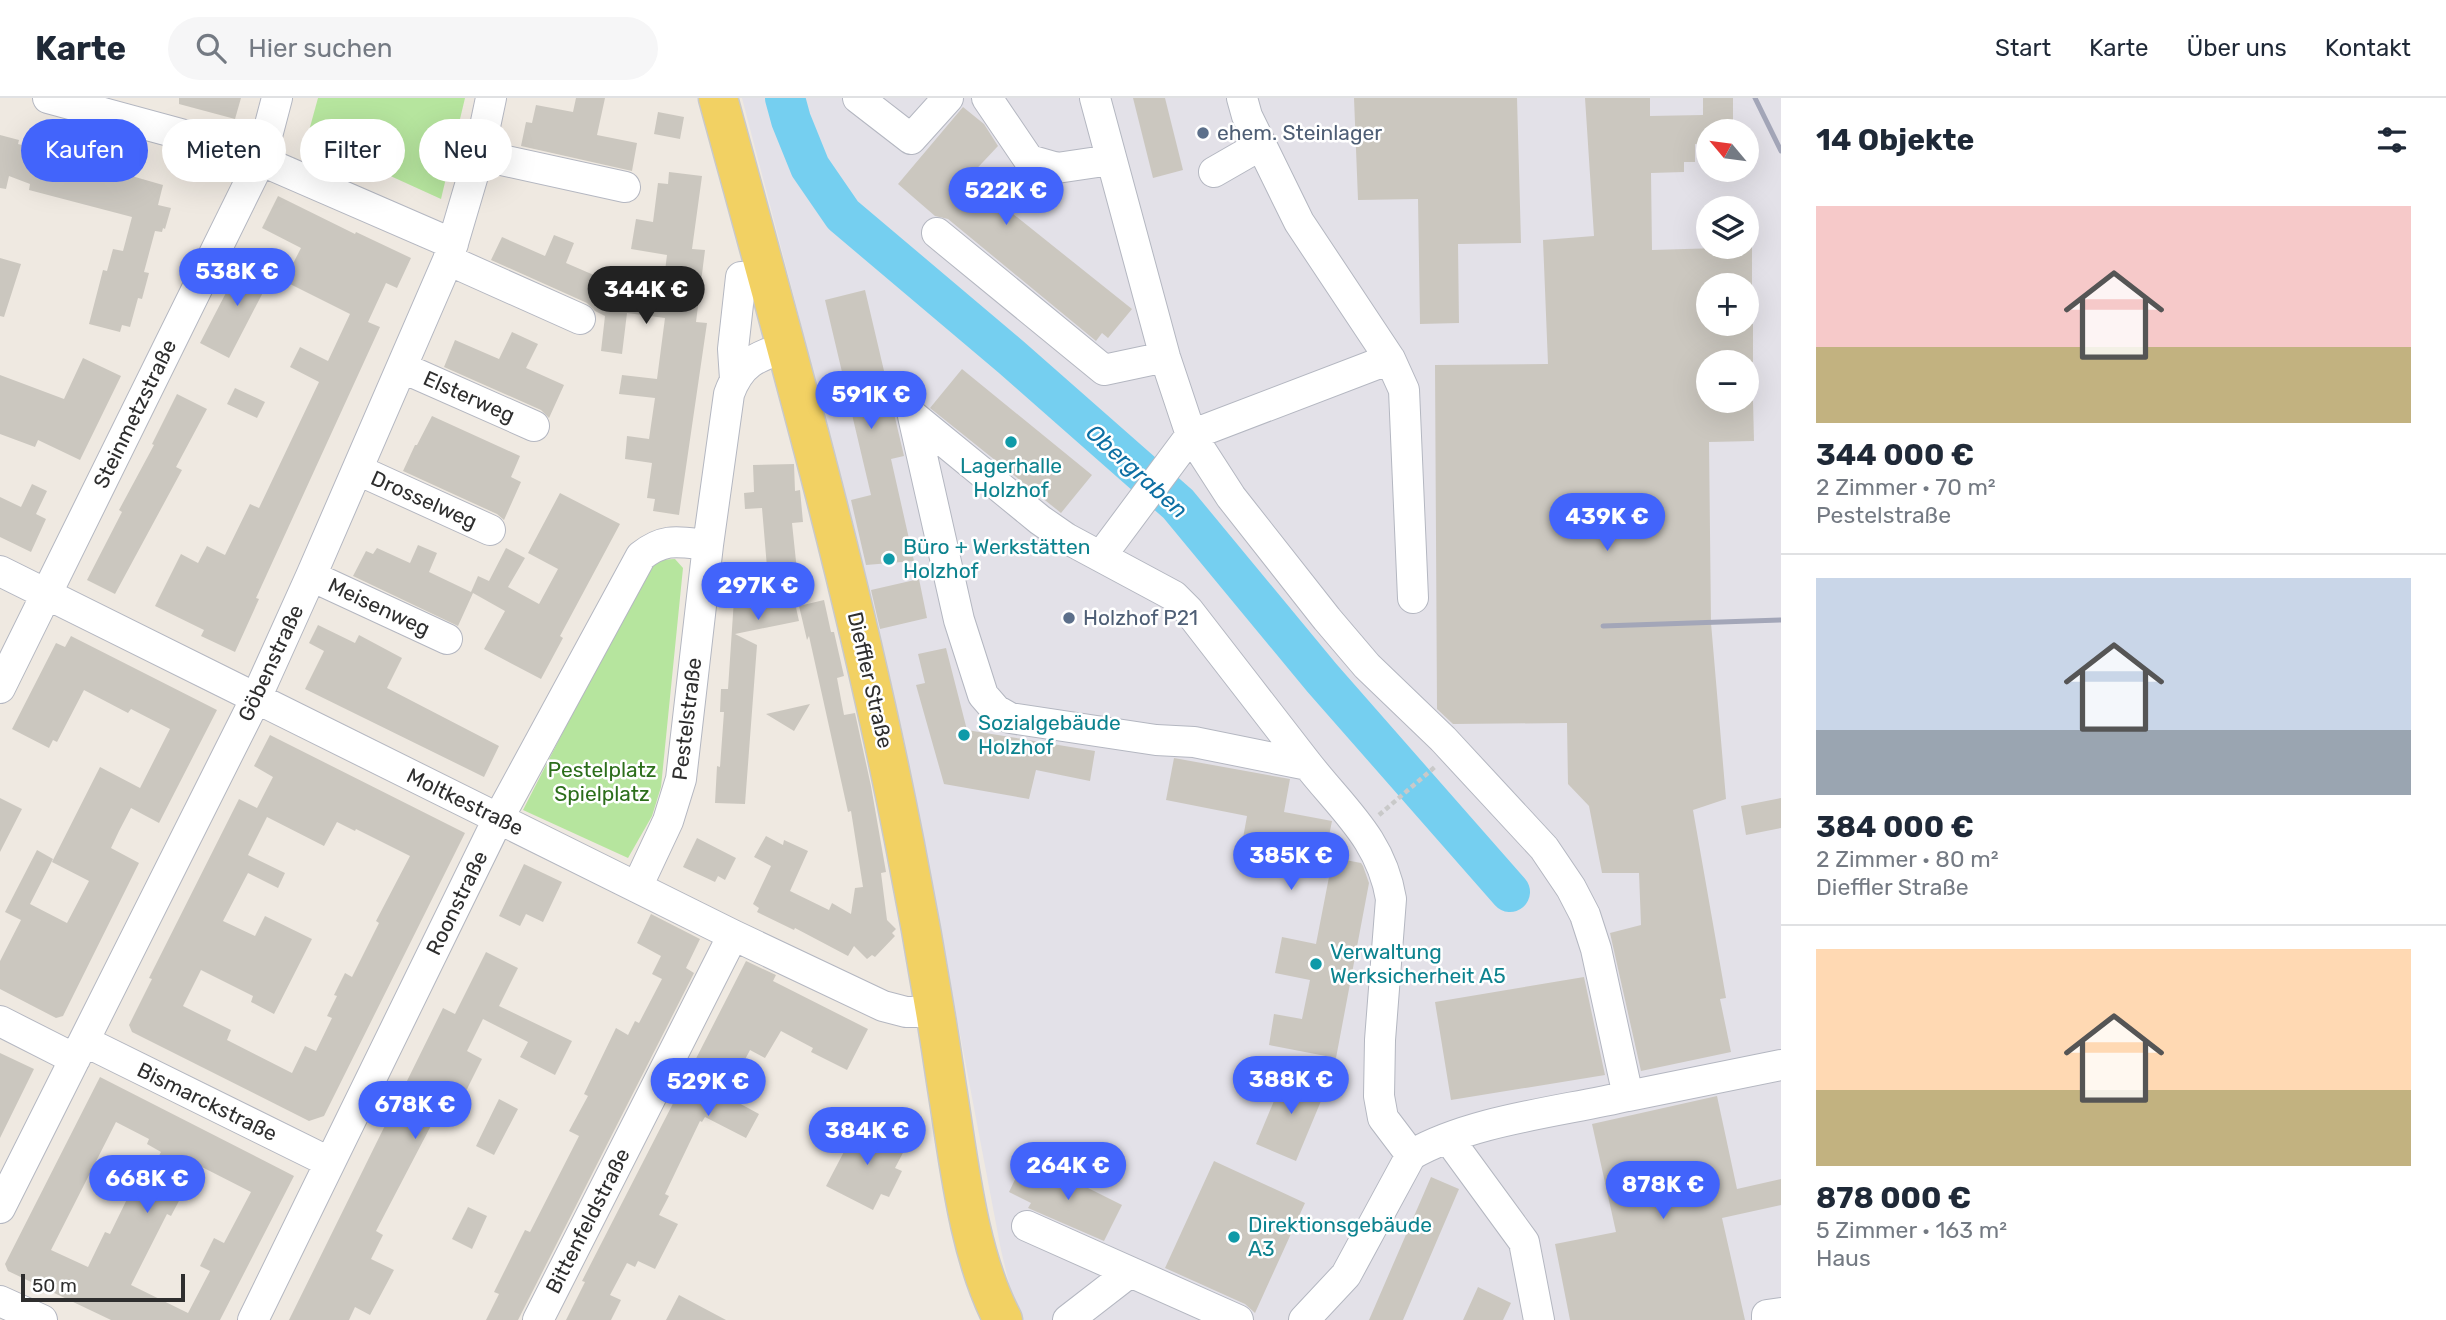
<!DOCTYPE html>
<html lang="de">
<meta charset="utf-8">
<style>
:root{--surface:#fff;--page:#f6f6f7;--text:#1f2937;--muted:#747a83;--line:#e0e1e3;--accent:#4264fb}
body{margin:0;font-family:Rubik,sans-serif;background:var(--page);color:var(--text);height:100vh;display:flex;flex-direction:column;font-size:26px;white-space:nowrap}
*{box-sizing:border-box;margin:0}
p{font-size:23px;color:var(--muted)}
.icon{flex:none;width:38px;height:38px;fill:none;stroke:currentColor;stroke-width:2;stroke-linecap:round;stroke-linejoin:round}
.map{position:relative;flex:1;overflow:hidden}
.panel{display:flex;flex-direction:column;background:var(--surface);width:665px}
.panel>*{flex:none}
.top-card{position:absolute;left:21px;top:21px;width:665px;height:63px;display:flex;gap:14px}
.needle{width:46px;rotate:299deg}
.fabs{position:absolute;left:1696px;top:21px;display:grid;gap:14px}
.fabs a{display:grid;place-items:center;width:63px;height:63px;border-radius:50%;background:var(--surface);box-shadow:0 7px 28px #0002;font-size:35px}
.scale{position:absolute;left:21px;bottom:18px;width:164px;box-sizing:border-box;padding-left:7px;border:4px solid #2e2e2e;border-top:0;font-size:19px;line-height:24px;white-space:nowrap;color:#2e2e2e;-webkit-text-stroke:5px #fff;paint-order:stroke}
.price{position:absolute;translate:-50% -60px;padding:0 16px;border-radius:24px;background:var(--accent);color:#fff;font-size:23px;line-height:46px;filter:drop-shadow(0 2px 4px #0008)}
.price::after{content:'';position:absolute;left:50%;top:42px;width:21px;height:16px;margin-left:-10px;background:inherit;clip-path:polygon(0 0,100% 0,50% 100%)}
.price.on{background:#222;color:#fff}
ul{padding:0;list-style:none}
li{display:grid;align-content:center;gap:14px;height:371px;padding:0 35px}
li+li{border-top:2px solid var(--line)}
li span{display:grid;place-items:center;height:217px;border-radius:0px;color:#555}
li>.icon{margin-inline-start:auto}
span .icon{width:126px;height:126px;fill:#fffc;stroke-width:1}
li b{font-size:30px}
h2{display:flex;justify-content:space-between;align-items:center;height:84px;padding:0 35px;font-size:30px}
.chip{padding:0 24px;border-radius:32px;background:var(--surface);box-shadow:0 7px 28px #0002;font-size:24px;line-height:63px}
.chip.on{background:var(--accent);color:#fff}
header{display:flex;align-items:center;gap:42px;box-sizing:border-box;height:98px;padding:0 35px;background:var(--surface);border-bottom:2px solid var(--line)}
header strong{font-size:33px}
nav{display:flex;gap:38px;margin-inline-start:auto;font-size:24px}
.search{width:490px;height:63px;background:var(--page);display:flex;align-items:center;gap:18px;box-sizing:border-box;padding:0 24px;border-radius:38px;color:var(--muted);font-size:26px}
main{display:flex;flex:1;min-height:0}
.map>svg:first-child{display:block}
.industrial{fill:#e3e1e8;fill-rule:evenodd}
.green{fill:#b6e59e}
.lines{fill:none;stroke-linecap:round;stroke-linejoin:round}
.river{stroke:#75cff0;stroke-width:40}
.building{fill:#cbc7bf;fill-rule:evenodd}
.minor-casing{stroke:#b4b7c1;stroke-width:32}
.major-casing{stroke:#c9c9c9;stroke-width:41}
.path{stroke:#c9c9c9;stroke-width:4.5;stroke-dasharray:5 3.5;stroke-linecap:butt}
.minor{stroke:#fff;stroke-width:30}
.major{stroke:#f2d163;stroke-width:38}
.rail{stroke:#a3a6b8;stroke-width:5}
.service-dot{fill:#5c6f8a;stroke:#fff;stroke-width:2.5}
.culture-dot{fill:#0f9aa8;stroke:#fff;stroke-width:2.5}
.labels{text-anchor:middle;stroke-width:5;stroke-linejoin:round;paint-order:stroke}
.service-label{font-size:21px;fill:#4e5e75;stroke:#fff;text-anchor:start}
.street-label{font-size:21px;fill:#2e2e2e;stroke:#fff}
.culture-label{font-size:21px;fill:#0d838f;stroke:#fff;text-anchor:start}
.park-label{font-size:21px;fill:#2c6e1b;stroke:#fff}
.water-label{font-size:23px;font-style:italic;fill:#0d6fa3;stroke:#fff}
</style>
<header>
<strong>Karte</strong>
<div class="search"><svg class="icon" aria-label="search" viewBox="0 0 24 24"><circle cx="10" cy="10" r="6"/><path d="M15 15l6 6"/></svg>Hier suchen</div>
<nav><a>Start</a><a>Karte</a><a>Über uns</a><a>Kontakt</a></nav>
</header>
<main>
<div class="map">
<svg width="1781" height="1222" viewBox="0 0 1781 1222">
<rect width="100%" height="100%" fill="#efe9e1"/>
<!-- industrial -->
<path class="industrial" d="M 742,0 L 1781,0 L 1781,1222 L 1023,1222 L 1012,1198 L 1001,1152 L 902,631 L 795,203 ZM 1708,33 L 1746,33 L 1746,72 L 1708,72 ZM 1708,110 L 1746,110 L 1746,149 L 1708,149 ZM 1708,187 L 1746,187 L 1746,226 L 1708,226 ZM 1708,264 L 1746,264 L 1746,303 L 1708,303 Z"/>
<!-- green -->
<path class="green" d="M 318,0 L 465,0 L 441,101 L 307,40 Z
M 675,461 L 683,470 L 661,689 L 652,718 L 628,760 L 523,712 L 648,468 L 658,462 Z"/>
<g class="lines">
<!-- river -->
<path class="river" d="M 785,0 L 791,22 L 810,69 L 843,117 L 1011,259 L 1178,406 L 1322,580 L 1510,794"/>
</g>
<!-- building -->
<path class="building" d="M 179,0 L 241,0 L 235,21 L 179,6 Z
M 576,0 L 605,0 L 597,37 L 637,45 L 632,73 L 521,48 L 526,24 L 532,25 L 536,7 L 573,14 Z
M 1133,0 L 1165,0 L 1183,72 L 1153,80 Z
M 1354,0 L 1517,0 L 1521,145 L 1458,146 L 1459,225 L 1420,226 L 1418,101 L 1358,102 Z
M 1585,0 L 1650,0 L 1650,18 L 1703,17 L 1703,0 L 1733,0 L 1733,33 L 1708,33 L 1708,47 L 1695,46 L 1695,64 L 1684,64 L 1684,74 L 1651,75 L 1652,152 L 1752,149 L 1752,187 L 1708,187 L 1708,226 L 1753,226 L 1753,264 L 1708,264 L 1708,303 L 1753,303 L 1754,343 L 1709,344 L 1711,525 L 1726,701 L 1693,712 L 1726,900 L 1720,901 L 1731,954 L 1641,973 L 1610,835 L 1641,827 L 1639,775 L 1602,775 L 1589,708 L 1568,686 L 1567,625 L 1453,626 L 1437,611 L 1435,267 L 1548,266 L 1543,142 L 1594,138 Z
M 963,9 L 984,26 L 998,48 L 968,80 L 1132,211 L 1108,240 L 1102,235 L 1096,243 L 948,121 L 935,118 L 898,86 Z
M 658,14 L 684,19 L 680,41 L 654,36 Z
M 0,37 L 19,42 L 18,46 L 50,54 L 52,49 L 77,56 L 76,62 L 163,87 L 158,107 L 171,110 L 165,131 L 163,130 L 162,134 L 155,133 L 144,174 L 149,175 L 142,201 L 138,200 L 130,229 L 122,227 L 120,234 L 89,226 L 103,172 L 107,173 L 113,151 L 123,153 L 132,119 L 29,92 L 30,86 L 9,78 L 6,91 L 0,90 Z
M 669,74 L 702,78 L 692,151 L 705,152 L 696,224 L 707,225 L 679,417 L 653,413 L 655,401 L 647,400 L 652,365 L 625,361 L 627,338 L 649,341 L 655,300 L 619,296 L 622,277 L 657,281 L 665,220 L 627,215 L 622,256 L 601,253 L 605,218 L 595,213 L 587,205 L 491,162 L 502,139 L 545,158 L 554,137 L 574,145 L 566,165 L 610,184 L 607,190 L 662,197 L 667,157 L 631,151 L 636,121 L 653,124 L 658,85 L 668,86 Z
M 278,98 L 355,136 L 356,134 L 411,160 L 397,190 L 386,185 L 368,224 L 380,229 L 256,500 L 259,501 L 235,554 L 201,538 L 204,532 L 155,508 L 181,456 L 198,465 L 207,448 L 225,457 L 250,406 L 259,410 L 319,284 L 290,269 L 300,249 L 328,263 L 350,216 L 284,183 L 301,150 L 262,130 Z
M 0,160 L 21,166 L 4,219 L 0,218 Z
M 244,160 L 273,175 L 229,260 L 200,245 Z
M 865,192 L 904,358 L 891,361 L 914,463 L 866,467 L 851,402 L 871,397 L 825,202 Z
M 512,234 L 538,246 L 526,270 L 564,287 L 549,320 L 541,312 L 444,269 L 455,242 L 499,261 Z
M 83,260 L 121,278 L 80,362 L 38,342 L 35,349 L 0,336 L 0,277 L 64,301 Z
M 962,271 L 1092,377 L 1061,415 L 930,310 Z
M 235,290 L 265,304 L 257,320 L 227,306 Z
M 177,296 L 207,311 L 176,369 L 182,372 L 115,496 L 87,482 L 122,414 L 119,412 L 154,347 L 152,346 Z
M 432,318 L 520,358 L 511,379 L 521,384 L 504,422 L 497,416 L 403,373 L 415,347 L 417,347 Z
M 794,366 L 795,393 L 800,392 L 803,424 L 792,425 L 797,473 L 788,474 L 799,523 L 735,536 L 757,547 L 745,706 L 715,705 L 717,668 L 720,669 L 724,614 L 720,614 L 721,591 L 728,591 L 734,501 L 770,505 L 762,410 L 745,411 L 744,395 L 754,394 L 753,367 Z
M 32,386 L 47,393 L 36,416 L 46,421 L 31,454 L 0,439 L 0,399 L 21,409 Z
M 560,395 L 620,426 L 560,538 L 563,540 L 541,581 L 484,551 L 505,513 L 473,495 L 458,528 L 353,478 L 366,453 L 373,456 L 377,450 L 410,465 L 418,447 L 437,455 L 429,474 L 471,494 L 478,478 L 489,483 L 506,450 L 525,460 L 508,489 L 539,506 L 558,471 L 528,455 Z
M 919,481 L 927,520 L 880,531 L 871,492 Z
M 824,502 L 831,534 L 834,534 L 844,578 L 837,580 L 844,617 L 855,615 L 871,688 L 886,774 L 881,775 L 887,822 L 896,831 L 892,835 L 895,838 L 875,859 L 872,857 L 867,861 L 854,848 L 848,858 L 795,830 L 794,832 L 757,814 L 759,810 L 753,806 L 771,768 L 754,759 L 766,738 L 783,747 L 784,742 L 808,753 L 790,793 L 829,812 L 832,805 L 851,816 L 855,790 L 863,789 L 851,713 L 848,714 L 809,538 L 807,542 L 799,508 Z
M 318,527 L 355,545 L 359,537 L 402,560 L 387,590 L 499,648 L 484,679 L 305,591 L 324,553 L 309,545 Z
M 71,538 L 217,612 L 159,725 L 131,710 L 119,733 L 111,750 L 139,765 L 63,918 L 56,920 L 0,891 L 0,863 L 21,822 L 5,814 L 37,752 L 53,761 L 30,806 L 67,825 L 89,783 L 52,764 L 100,669 L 140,690 L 170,631 L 131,611 L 128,615 L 84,592 L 57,644 L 53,642 L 49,650 L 12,631 L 56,545 L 65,549 Z
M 946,550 L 967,632 L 1095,653 L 1090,683 L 1036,672 L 1029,701 L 944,686 L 916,587 L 925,585 L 918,556 Z
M 810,606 L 794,633 L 766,616 Z
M 270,637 L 465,735 L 324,1018 L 309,1023 L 132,934 L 129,927 L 152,881 L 149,880 L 239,701 L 257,710 L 273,679 L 254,668 ZM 267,719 L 324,748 L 337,724 L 355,733 L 356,731 L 410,758 L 376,823 L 379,825 L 352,879 L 345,875 L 334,897 L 337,898 L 327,918 L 332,920 L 316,953 L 305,948 L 292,975 L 227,942 L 231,932 L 183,908 L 201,872 L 253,898 L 251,904 L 274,916 L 312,841 L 265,818 L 255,838 L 223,823 L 248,775 L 278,790 L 285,775 L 248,757 Z
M 1174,660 L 1290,681 L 1284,714 L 1332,723 L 1325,758 L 1361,765 L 1363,768 L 1369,785 L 1336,960 L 1269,947 L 1274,916 L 1302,921 L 1310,882 L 1275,875 L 1282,839 L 1316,846 L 1329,779 L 1239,762 L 1247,718 L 1166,702 Z
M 0,700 L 22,711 L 0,754 Z
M 1781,700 L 1781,730 L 1746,737 L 1741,708 Z
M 697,740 L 736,760 L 725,782 L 718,778 L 715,784 L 683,769 Z
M 524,766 L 562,784 L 543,824 L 526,816 L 520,828 L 499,818 Z
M 651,816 L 700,841 L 686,870 L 694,875 L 518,1222 L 486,1222 L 499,1196 L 494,1194 L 525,1132 L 530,1134 L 579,1038 L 569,1033 L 588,998 L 584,996 L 616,930 L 628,937 L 635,923 L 639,925 L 662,881 L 652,876 L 661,858 L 637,845 Z
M 486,854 L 518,870 L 499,908 L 572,943 L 555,977 L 520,959 L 528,944 L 483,921 L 467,953 L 482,961 L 469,987 L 461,1004 L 447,997 L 376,1133 L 383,1137 L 371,1161 L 394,1172 L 370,1217 L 355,1209 L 349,1222 L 289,1222 L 443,910 L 455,916 Z
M 746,863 L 776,877 L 773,883 L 868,931 L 847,972 L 811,954 L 813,950 L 781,933 L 765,960 L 750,952 L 726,998 L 759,1016 L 746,1040 L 705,1019 L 702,1024 L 700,1023 L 665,1096 L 669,1098 L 659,1117 L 678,1126 L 655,1171 L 638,1163 L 635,1169 L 627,1165 L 610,1197 L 621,1202 L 611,1222 L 566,1222 L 585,1184 L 582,1183 Z
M 1584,879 L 1605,977 L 1451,1002 L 1435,904 Z
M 0,955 L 34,971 L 0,1040 Z
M 1286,974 L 1326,991 L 1296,1063 L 1256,1046 Z
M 100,979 L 294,1078 L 220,1222 L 111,1222 L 8,1173 L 5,1166 ZM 116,1024 L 149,1041 L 147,1046 L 161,1054 L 136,1101 L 129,1097 L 110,1136 L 105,1134 L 88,1169 L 51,1152 ZM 198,1067 L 251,1094 L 224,1145 L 214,1140 L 200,1168 L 210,1173 L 188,1215 L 131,1187 L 167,1116 L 171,1118 Z
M 1717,998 L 1737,1091 L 1781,1081 L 1781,1107 L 1722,1120 L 1745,1222 L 1570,1222 L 1555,1146 L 1616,1134 L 1592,1026 Z
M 499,1001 L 518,1011 L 494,1057 L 476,1048 Z
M 859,1025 L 906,1049 L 895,1070 L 902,1073 L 889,1099 L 881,1096 L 873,1112 L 826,1088 Z
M 1214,1063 L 1305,1105 L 1255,1215 L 1245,1206 L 1165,1170 Z
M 1048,1070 L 1122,1107 L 1104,1143 L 1028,1110 L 1031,1105 L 1009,1094 L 1020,1071 L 1042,1083 Z
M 1431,1079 L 1459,1091 L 1403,1222 L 1369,1222 Z
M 468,1109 L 487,1118 L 472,1151 L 452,1141 Z
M 1478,1189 L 1511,1205 L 1503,1222 L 1463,1222 Z
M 679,1197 L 726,1222 L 666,1222 Z"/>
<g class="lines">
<defs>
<path id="minor" d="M 48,0 L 232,50 L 453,146
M 858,0 L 911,41 L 948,0
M 987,0 L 1029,62 L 1057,70 L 1111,62
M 1095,0 L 1165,259 L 1191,337 L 1231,399 L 1327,521 L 1367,568 L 1443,641 L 1544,750 L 1571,790 L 1585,817 L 1596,851 L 1628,998 C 1559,1014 1472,1022 1411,1057 L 1346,1177 L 1304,1222
M 1242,0 L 1247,18 L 1299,124 L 1390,261 L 1404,292 L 1413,500
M 479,57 L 625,89
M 1214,74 L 1261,47
M 937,135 L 1104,272 L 1165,259
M 448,162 L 580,221
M 403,270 L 534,328
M 735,281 L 733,251 L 741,179
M 913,318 L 1040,422 L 1066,440 L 1174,498 L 1188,512 C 1227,562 1266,613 1305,663 C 1341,710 1381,740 1391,801 L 1380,942 L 1379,998 L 1383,1020 L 1411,1057
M 913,318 L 959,522 L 983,597 L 996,612 L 1010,620 L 1156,642 L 1194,644 L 1308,667
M 358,372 L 490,432
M 1101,458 L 1191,337 L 1390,261
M 0,473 L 733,837 L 883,908 L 906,914 L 935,914
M 311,478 L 447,541
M 0,590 L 261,61 L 277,0
M 637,789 L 668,723 L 681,681 L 708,447 L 729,296 C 740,265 756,259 786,249
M 0,923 L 75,961
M 84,943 L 329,1064
M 1628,998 L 1781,967
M 1448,1040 L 1524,1144 L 1539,1222
M 0,1110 L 256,600 L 311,478 L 448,162 L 479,57 L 491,0
M 1027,1128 L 1238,1222
M 0,1203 L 42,1222
M 253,1222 L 498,721 L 641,458 C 665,439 679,444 708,447
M 538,1222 L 733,837
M 1068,1222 L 1130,1174
M 1767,1222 L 1767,1217 L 1781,1215"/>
<path id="major" d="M 718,0 C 786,248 856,495 905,747 C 921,828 935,909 947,990 C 959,1064 968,1156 1003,1222"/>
</defs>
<!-- minor casing -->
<use href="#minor" class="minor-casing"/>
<!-- major casing -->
<use href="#major" class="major-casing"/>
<!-- path -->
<path class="path" d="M 1379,717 L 1436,668"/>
<!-- minor -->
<use href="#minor" class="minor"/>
<!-- major -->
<use href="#major" class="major"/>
<!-- rail -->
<path class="rail" d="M 1755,0 L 1781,53
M 1603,528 L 1781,522"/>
</g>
<!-- markers -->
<g class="service-dot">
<circle cx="1203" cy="35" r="7"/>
<circle cx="1069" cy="520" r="7"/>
</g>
<g class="culture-dot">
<circle cx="1011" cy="344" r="7"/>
<circle cx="889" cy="461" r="7"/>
<circle cx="964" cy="637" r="7"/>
<circle cx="1316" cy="866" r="7"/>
<circle cx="1234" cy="1139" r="7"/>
</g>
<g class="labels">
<!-- service labels -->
<g class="service-label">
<text x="1217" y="42">ehem. Steinlager</text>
<text x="1083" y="527">Holzhof P21</text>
</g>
<!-- street labels -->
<g class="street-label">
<text transform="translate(469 299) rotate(24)" y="7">Elsterweg</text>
<text transform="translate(135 316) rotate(-64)" y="7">Steinmetzstraße</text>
<text transform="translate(424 402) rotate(24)" y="7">Drosselweg</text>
<text transform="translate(379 509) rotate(25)" y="7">Meisenweg</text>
<text transform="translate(271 565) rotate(-65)" y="7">Göbenstraße</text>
<text transform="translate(870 582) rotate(77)" y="7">Dieffler Straße</text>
<text transform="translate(687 621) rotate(-83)" y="7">Pestelstraße</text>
<text transform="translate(465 704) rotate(26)" y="7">Moltkestraße</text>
<text transform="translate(457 805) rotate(-64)" y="7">Roonstraße</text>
<text transform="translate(207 1004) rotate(26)" y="7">Bismarckstraße</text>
<text transform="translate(588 1123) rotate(-63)" y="7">Bittenfeldstraße</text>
</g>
<!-- culture labels -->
<g class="culture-label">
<text x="1011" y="375" text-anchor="middle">Lagerhalle<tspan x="1011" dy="24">Holzhof</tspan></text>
<text x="903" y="456">Büro + Werkstätten<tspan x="903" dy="24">Holzhof</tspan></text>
<text x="978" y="632">Sozialgebäude<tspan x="978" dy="24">Holzhof</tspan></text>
<text x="1330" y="861">Verwaltung<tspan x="1330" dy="24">Werksicherheit A5</tspan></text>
<text x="1248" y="1134">Direktionsgebäude<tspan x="1248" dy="24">A3</tspan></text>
</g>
<!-- park labels -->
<g class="park-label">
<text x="602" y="679">Pestelplatz<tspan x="602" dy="24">Spielplatz</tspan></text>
</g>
<!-- water labels -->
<g class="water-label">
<text transform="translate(1137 373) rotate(42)" y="8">Obergraben</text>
</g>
</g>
</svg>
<div class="fabs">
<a><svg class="needle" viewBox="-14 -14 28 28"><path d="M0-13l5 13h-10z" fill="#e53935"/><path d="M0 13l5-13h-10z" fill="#747a83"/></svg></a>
<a><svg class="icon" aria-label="layers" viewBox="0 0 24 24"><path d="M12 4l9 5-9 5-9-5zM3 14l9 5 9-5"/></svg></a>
<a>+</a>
<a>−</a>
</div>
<div class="scale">50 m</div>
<b class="price" style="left:1006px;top:129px">522K €</b>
<b class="price" style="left:237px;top:210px">538K €</b>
<b class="price on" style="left:646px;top:228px">344K €</b>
<b class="price" style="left:871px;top:333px">591K €</b>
<b class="price" style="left:1607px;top:455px">439K €</b>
<b class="price" style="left:758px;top:524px">297K €</b>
<b class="price" style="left:1291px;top:794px">385K €</b>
<b class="price" style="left:1291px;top:1018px">388K €</b>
<b class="price" style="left:708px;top:1020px">529K €</b>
<b class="price" style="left:415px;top:1043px">678K €</b>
<b class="price" style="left:867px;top:1069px">384K €</b>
<b class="price" style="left:1068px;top:1104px">264K €</b>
<b class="price" style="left:147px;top:1117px">668K €</b>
<b class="price" style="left:1663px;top:1123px">878K €</b>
<div class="top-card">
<a class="chip on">Kaufen</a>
<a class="chip">Mieten</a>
<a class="chip">Filter</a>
<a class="chip">Neu</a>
</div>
</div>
<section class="panel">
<h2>14 Objekte<svg class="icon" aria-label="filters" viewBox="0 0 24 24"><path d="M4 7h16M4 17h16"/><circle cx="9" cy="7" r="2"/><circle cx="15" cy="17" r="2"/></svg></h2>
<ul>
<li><span style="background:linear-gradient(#f6c9c9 65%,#c2b280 0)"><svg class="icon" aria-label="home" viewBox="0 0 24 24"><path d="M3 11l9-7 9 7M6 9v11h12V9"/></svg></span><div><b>344 000 €</b><p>2 Zimmer · 70 m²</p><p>Pestelstraße</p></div></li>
<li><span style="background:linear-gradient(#c9d6e8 70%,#9aa5b1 0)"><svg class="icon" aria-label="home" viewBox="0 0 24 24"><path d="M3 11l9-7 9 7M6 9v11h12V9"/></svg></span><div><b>384 000 €</b><p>2 Zimmer · 80 m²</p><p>Dieffler Straße</p></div></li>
<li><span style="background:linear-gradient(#ffd9b3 65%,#c2b280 0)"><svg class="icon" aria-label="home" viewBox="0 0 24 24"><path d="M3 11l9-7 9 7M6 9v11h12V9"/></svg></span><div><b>878 000 €</b><p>5 Zimmer · 163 m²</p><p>Haus</p></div></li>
</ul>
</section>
</main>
